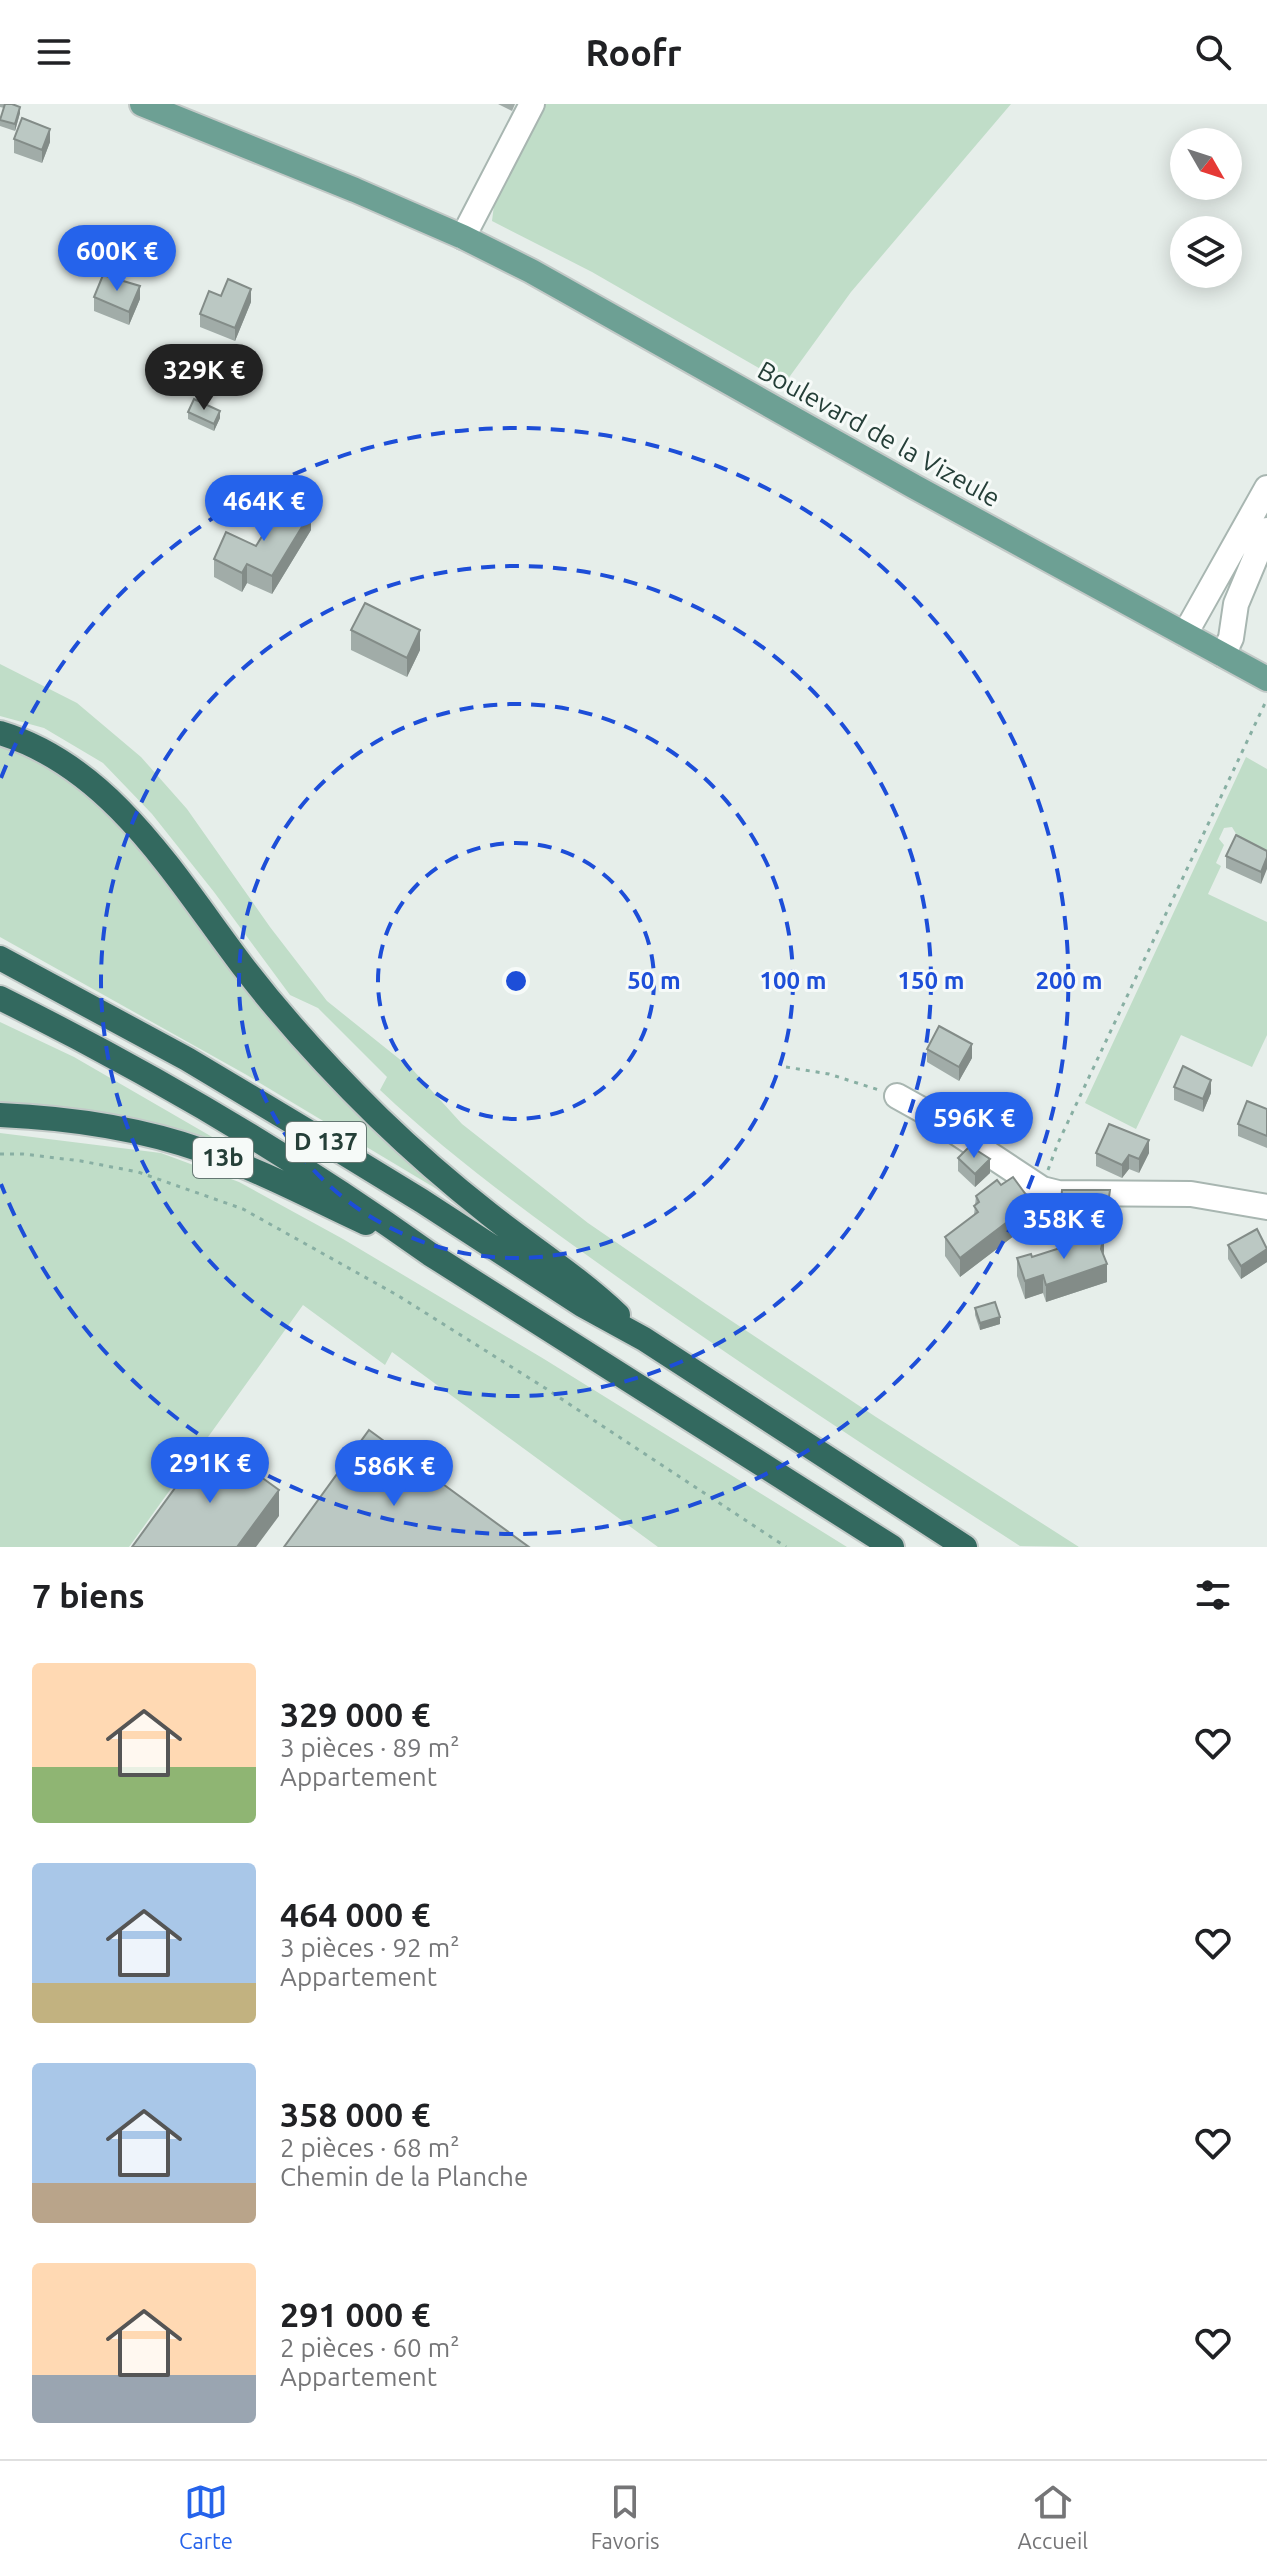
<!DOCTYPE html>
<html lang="fr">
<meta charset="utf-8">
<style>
:root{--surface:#fff;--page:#f6f6f6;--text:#202124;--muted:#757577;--line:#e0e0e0;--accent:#2563eb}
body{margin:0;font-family:Ubuntu,sans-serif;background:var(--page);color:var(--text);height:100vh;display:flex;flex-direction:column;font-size:30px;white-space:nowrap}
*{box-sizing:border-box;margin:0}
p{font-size:26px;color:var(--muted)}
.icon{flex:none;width:44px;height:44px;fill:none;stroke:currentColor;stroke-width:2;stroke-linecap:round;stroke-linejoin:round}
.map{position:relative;height:1443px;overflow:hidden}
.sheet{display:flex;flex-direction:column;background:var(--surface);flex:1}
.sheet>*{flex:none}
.needle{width:52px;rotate:129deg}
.buttons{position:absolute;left:1170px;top:24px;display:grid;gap:16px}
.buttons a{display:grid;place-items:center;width:72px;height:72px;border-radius:50%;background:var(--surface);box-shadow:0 4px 20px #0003;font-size:40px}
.price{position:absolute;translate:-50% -68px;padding:0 18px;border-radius:28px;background:var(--accent);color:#fff;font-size:26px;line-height:52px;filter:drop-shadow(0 2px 4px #0008)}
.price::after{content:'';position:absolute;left:50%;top:48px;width:24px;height:18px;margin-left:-12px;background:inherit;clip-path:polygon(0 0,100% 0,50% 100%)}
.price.on{background:#222;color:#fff}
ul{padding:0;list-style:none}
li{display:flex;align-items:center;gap:24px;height:200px;padding:0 32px}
li span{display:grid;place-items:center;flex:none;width:224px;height:160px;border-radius:8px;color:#555}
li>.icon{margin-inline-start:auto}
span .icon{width:96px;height:96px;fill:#fffc;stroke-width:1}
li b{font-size:34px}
h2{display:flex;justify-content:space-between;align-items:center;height:96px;padding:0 32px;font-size:34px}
header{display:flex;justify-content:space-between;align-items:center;height:104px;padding:0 32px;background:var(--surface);font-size:36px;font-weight:700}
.dock{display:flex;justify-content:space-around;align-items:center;height:112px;border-top:2px solid var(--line);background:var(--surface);font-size:22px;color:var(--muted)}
.dock a{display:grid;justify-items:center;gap:4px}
.dock .on{color:var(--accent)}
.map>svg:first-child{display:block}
.green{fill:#c0ddc8}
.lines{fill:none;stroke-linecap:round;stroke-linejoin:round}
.minor-casing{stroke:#a8b6b1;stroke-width:28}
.major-casing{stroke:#c2c9c7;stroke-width:28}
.highway-casing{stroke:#c2c9c7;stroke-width:28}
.path{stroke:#88afa3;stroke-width:3;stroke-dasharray:4 6;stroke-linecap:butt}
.minor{stroke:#fff;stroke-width:24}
.major{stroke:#6da094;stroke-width:24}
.highway{stroke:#33695f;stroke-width:24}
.wall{fill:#a1aca8}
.shaded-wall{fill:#838c88}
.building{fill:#bbc8c3;stroke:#838c88;stroke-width:2}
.ring{fill:none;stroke:#1d4ed8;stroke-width:4;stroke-dasharray:14 10}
.labels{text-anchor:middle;stroke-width:6;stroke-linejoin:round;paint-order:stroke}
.shield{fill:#f6faf8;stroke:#647772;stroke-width:2}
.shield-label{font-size:24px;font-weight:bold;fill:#253f38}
.street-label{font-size:26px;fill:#253f38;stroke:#f6faf8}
.centre{fill:#1d4ed8;stroke:#f6faf8;stroke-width:4}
.ring-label{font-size:24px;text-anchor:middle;font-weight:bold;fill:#1d4ed8;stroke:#f6faf8;stroke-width:6;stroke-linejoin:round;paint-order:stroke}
</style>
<header><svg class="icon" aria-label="menu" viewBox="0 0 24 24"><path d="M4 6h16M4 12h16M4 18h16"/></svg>Roofr<svg class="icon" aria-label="search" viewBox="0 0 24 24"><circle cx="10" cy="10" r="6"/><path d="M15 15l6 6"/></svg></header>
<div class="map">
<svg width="1267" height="1443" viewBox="0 0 1267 1443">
<rect width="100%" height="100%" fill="#e6eeea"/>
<!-- green -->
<path class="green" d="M 546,0 L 1011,0 L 851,188 L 785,279 L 592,168 L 492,117 L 494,101 Z
M 0,560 L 77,599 L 141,653 L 187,705 L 270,823 L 327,897 L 413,966 L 462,1020 L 588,1119 L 706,1200 L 876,1313 L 1079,1443 L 1020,1442 C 886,1356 753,1269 623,1177 C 539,1117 455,1057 380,986 L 387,973 L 318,904 L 290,891 L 214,788 L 152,710 L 103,659 L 44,624 L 0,612 Z
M 0,642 C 79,662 129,733 176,794 C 211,839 244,885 281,928 C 331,985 384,1036 440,1087 L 245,970 L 0,833 Z
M 1246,653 L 1267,665 L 1267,747 L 1238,733 L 1232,723 L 1224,724 L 1219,735 L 1224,741 L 1216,759 L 1221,762 L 1208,790 L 1267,818 L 1267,931 L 1252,963 L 1181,931 L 1136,1025 L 1085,999 Z
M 0,918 L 74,953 L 252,1056 L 0,1002 Z
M 0,1029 L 161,1049 L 239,1078 L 343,1135 L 544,1255 L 847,1443 L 658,1443 L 392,1248 L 385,1261 L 303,1201 L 129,1443 L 0,1443 Z"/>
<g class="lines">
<defs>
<path id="minor" d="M 463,133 L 532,0
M 1185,530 L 1267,384
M 1223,551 L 1231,534 L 1236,500 L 1267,426
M 897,992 L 924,1007 L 1042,1085 L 1058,1089 L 1191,1090 L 1267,1103"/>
<path id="major" d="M 142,0 L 355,86 L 463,133 L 531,167 L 915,383 L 1267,575"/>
<path id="highway" d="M 0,629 C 113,663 177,776 245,865 C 286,918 331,967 379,1014 C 414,1048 451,1080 489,1110 C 532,1144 578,1173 618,1211
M 0,854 L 187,955 L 314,1031 L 422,1097 L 582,1201 L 644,1235 L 965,1443
M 0,894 C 149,968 294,1053 430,1150 L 892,1443
M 0,1011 C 69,1014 139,1024 204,1047 C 260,1066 312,1094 366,1119"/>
</defs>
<!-- minor casing -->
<use href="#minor" class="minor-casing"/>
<!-- major casing -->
<use href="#major" class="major-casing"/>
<!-- highway casing -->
<use href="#highway" class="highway-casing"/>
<!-- path -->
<path class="path" d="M 786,963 L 829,970 L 879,986
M 0,1050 L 23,1050 L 81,1057 L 138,1068 L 243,1105 L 397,1191 L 545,1284 L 786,1443
M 1048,1066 L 1058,1039 L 1267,595"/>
<!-- minor -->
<use href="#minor" class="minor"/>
<!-- major -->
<use href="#major" class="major"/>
<!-- highway -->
<use href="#highway" class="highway"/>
</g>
<!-- wall -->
<path class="wall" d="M 0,0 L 13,0 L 20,9 L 15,27 L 0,22 L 0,16 L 4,4 L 0,3 Z
M 498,0 L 515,0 L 512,7 Z
M 14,35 L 50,38 L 42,59 L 14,49 Z
M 221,192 L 251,198 L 235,237 L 200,223 L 200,210 Z
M 94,193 L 140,195 L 129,221 L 94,207 Z
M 188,308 L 220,314 L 214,327 L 188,315 Z
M 311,426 L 272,490 L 247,479 L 242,488 L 214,473 L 214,455 Z
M 351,526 L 420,546 L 407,573 L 351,546 Z
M 1267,747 L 1261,780 L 1226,764 L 1226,752 Z
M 927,945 L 972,954 L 959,977 L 927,958 Z
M 1174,983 L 1211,989 L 1203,1008 L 1174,996 Z
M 1267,1005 L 1267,1044 L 1238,1032 L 1238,1020 Z
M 1096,1049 L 1149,1049 L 1139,1069 L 1129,1065 L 1122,1074 L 1096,1062 Z
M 958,1054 L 990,1069 L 975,1083 L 958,1067 Z
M 976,1092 L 1032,1118 L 960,1173 L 945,1152 L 945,1133 L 974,1111 Z
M 1110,1104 L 1106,1133 L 1104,1133 L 1103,1150 L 1107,1178 L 1046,1198 L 1043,1189 L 1025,1195 L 1017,1172 L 1017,1154 L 1032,1153 L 1097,1132 L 1060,1128 L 1060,1110 Z
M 1228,1141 L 1267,1145 L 1267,1158 L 1241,1175 L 1228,1155 Z
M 975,1204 L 1000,1220 L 980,1226 L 975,1211 Z"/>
<!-- shaded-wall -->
<path class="shaded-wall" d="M 20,3 L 20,9 L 15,27 L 15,20 Z
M 50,25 L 50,38 L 42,59 L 42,46 Z
M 140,182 L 140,195 L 129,221 L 129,208 Z
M 251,185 L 251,198 L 235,237 L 235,224 Z
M 220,307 L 220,314 L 214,327 L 214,320 Z
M 311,408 L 311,426 L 272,490 L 272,472 Z
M 247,460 L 247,479 L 242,488 L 242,469 Z
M 420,526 L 420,546 L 407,573 L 407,554 Z
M 1267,753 L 1267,765 L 1261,780 L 1261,768 Z
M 972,940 L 972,954 L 959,977 L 959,963 Z
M 1211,976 L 1211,989 L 1203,1008 L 1203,995 Z
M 1149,1036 L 1149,1049 L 1139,1069 L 1139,1055 Z
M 1129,1051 L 1129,1065 L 1122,1074 L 1122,1061 Z
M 990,1055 L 990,1069 L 975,1083 L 975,1070 Z
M 1110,1086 L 1110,1104 L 1106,1133 L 1106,1115 Z
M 1032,1099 L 1032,1118 L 960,1173 L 960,1154 Z
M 1104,1130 L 1104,1147 L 1102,1162 L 1107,1160 L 1107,1178 L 1046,1198 L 1046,1181 L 1101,1145 Z
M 1267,1145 L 1267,1158 L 1241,1175 L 1241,1162 Z
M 1043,1171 L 1043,1189 L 1025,1195 L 1025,1177 Z
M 1000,1213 L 1000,1220 L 980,1226 L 980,1219 Z
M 279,1386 L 279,1412 L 256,1443 L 237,1443 Z"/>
<!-- building -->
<path class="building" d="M 5,0 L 12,0 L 20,3 L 15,20 L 0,16 Z
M 22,14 L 50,25 L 42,46 L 14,35 Z
M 103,171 L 140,182 L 129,208 L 94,193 Z
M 228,175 L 251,185 L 235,224 L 200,210 L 209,187 L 221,192 Z
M 194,295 L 220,307 L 214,320 L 188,308 Z
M 294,397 L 311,408 L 272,472 L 247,460 L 242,469 L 214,455 L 226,428 L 256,442 L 274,413 L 285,411 Z
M 365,499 L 420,526 L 407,554 L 351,526 Z
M 1236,731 L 1267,747 L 1267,753 L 1261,768 L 1226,752 Z
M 939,922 L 972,940 L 959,963 L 927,945 Z
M 1183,962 L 1211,976 L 1203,995 L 1174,983 Z
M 1247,997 L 1267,1005 L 1267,1032 L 1238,1020 Z
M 1109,1020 L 1149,1036 L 1139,1055 L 1129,1051 L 1122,1061 L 1096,1049 Z
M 970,1042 L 990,1055 L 975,1070 L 958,1054 Z
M 1013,1073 L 1032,1099 L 960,1154 L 945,1133 L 978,1108 L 974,1102 L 979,1098 L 976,1092 L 997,1076 L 1001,1081 Z
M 1062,1086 L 1110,1086 L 1106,1115 L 1060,1110 Z
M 1257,1125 L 1267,1145 L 1241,1162 L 1228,1141 Z
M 1104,1130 L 1101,1145 L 1107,1160 L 1046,1181 L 1043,1171 L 1025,1177 L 1017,1154 L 1031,1150 L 1032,1153 Z
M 995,1198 L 1000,1213 L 980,1219 L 975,1204 Z
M 369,1326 L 529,1443 L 284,1443 Z
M 210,1336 L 279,1386 L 237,1443 L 132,1443 Z"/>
<!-- distance rings -->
<g class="ring">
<circle cx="516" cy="877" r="138"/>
<circle cx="516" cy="877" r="277"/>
<circle cx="516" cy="877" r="415"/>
<path d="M1 674A553 553 0 1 1 1 1080"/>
</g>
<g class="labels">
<!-- shield labels -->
<g class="shield">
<rect x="286" y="1018" width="80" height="40" rx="6"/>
<rect x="193" y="1034" width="60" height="40" rx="6"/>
</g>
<g class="shield-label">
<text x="326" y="1046">D 137</text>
<text x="223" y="1062">13b</text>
</g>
<!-- street labels -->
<g class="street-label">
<text transform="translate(879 330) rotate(29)" y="9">Boulevard de la Vizeule</text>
</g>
</g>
<circle cx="516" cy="877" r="12" class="centre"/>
<g class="ring-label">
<text x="654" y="885">50 m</text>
<text x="793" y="885">100 m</text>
<text x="931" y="885">150 m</text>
<text x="1069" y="885">200 m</text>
</g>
</svg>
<div class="buttons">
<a><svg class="needle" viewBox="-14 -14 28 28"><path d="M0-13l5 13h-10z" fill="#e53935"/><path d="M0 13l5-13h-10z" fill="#757577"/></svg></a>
<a><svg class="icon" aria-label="layers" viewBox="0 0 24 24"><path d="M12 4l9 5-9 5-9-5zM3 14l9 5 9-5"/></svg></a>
</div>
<b class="price" style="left:117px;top:189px">600K €</b>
<b class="price on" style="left:204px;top:308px">329K €</b>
<b class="price" style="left:264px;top:439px">464K €</b>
<b class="price" style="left:974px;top:1056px">596K €</b>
<b class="price" style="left:1064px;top:1157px">358K €</b>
<b class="price" style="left:210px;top:1401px">291K €</b>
<b class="price" style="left:394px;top:1404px">586K €</b>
</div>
<section class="sheet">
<h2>7 biens<svg class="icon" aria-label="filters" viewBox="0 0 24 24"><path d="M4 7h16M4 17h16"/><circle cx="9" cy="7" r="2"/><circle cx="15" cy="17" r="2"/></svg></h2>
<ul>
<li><span style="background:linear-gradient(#ffd9b3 65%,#8fb573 0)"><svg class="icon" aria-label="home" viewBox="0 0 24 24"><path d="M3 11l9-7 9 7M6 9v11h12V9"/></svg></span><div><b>329 000 €</b><p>3 pièces · 89 m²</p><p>Appartement</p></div><svg class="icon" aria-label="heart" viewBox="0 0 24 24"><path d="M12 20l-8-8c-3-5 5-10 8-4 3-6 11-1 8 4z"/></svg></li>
<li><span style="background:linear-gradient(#a9c7e8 75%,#c2b280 0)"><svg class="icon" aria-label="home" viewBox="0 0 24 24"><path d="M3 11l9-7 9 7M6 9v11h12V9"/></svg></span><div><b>464 000 €</b><p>3 pièces · 92 m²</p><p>Appartement</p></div><svg class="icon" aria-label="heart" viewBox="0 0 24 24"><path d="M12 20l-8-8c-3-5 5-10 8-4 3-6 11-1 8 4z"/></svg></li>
<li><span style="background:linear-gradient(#a9c7e8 75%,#b9a48a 0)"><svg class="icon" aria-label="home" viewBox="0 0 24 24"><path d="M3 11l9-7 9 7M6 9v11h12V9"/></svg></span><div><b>358 000 €</b><p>2 pièces · 68 m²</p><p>Chemin de la Planche</p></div><svg class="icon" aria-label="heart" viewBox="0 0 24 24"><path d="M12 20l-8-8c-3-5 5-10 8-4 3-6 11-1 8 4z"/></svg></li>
<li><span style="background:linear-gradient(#ffd9b3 70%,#9aa5b1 0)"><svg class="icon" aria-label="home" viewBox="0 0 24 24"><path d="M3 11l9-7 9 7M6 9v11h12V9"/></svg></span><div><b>291 000 €</b><p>2 pièces · 60 m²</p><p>Appartement</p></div><svg class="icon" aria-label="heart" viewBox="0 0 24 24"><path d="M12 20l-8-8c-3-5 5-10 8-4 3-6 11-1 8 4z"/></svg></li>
</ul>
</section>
<nav class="dock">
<a class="on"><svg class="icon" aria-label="map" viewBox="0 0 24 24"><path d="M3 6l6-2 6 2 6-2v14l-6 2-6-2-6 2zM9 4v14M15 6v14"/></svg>Carte</a>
<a><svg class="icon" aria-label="saved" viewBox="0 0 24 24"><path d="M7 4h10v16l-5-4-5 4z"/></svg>Favoris</a>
<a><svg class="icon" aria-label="home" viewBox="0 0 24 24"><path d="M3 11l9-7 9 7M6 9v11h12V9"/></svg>Accueil</a>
</nav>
